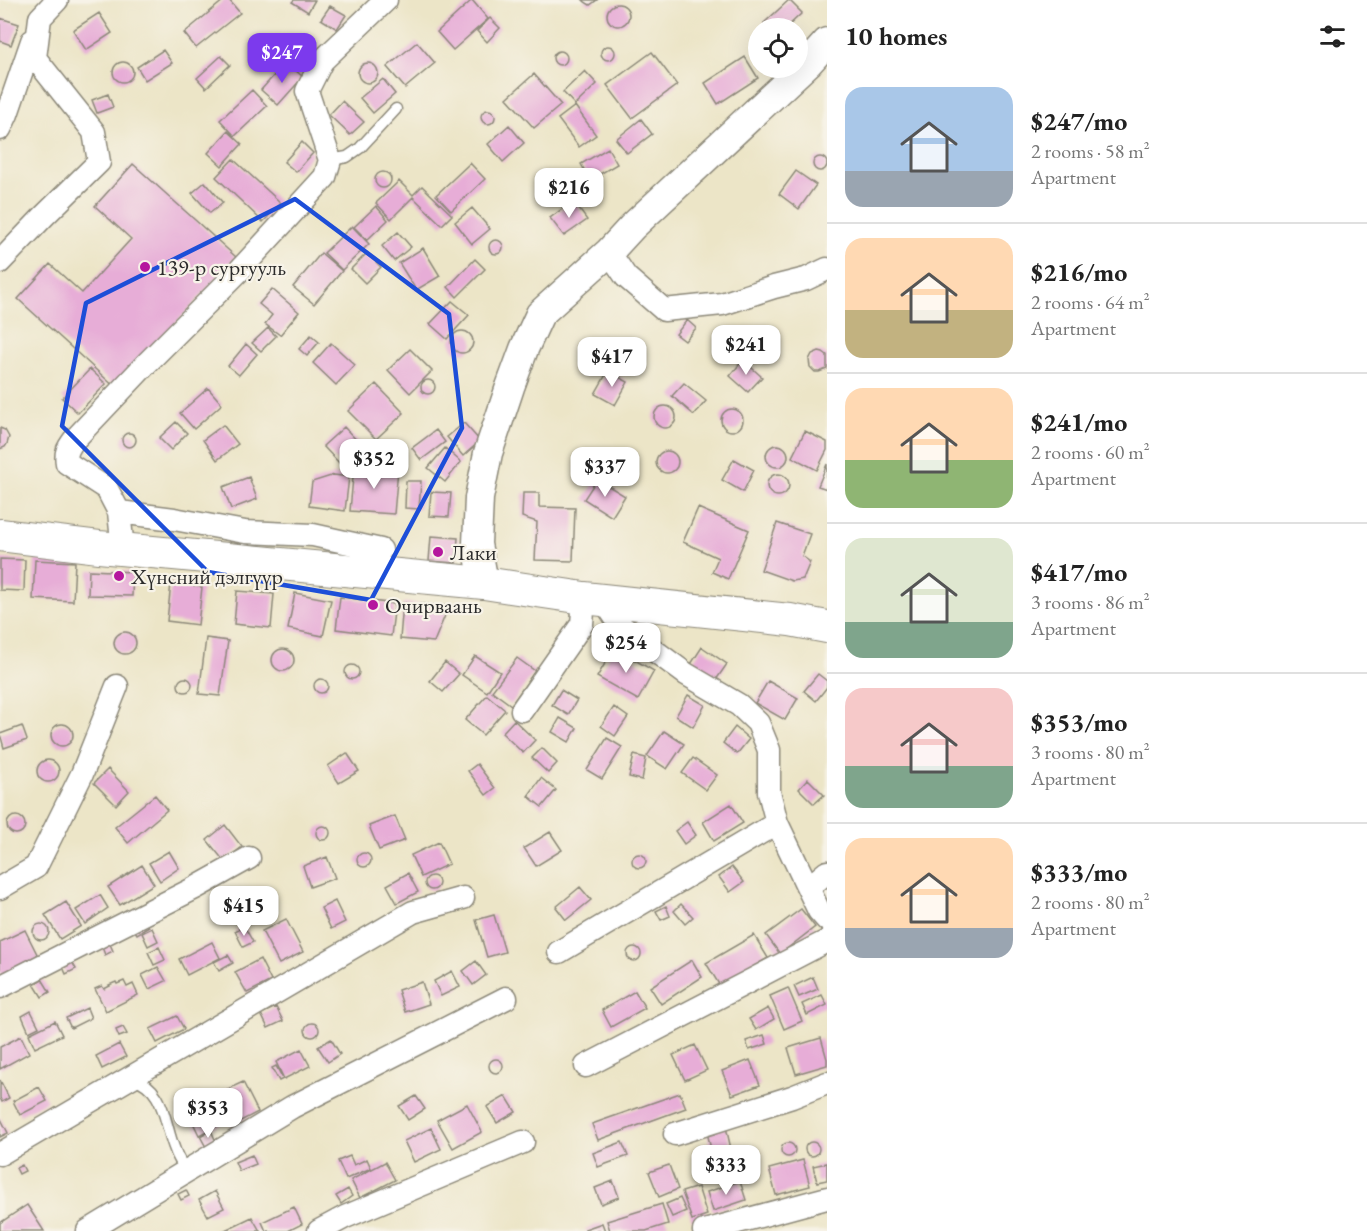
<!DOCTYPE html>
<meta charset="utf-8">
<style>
:root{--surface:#fff;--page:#f6f6f6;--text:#222;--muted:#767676;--line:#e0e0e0;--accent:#7c3aed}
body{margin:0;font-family:"EB Garamond",serif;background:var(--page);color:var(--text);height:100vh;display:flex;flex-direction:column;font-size:22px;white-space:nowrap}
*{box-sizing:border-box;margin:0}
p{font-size:20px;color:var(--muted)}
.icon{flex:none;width:33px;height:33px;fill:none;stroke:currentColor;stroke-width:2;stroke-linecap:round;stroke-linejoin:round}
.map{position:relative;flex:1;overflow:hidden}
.sheet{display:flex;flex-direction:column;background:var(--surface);width:540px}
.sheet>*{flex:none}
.controls{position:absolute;left:748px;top:18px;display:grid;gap:12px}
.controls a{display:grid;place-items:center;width:60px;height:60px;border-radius:50%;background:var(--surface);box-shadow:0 6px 24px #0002;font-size:30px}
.price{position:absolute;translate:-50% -51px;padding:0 14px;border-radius:12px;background:#fff;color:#222;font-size:20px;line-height:39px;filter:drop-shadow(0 2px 3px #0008)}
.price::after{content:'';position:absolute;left:50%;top:36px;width:18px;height:14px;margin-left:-9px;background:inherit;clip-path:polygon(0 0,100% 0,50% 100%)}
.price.selected{background:var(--accent);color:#fff}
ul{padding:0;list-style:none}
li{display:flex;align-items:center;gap:18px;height:150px;padding:0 18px}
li+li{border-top:2px solid var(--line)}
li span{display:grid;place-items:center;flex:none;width:168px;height:120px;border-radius:18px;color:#555}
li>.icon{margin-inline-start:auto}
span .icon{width:72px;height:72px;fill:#fffc;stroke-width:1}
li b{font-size:26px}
h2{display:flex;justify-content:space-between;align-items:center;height:72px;padding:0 18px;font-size:26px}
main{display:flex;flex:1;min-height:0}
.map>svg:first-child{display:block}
.building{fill:#e7add7}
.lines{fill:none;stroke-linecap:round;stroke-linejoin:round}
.service-casing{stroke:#8c8879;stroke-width:13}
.minor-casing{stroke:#8c8879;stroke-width:25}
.tertiary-casing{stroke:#8c8879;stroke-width:31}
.secondary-casing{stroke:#8c8879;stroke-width:34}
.service{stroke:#fff;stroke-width:10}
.minor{stroke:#fff;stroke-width:22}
.tertiary{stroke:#fff;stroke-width:28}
.secondary{stroke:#fff;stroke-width:32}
.marked{fill:none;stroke:#1d4ed8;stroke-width:4.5;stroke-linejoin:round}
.poi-dot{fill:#b5179e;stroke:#f7f3e8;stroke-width:2}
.labels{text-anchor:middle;stroke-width:4.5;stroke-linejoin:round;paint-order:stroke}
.poi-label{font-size:22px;fill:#2b2b2b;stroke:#f7f3e8;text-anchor:start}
</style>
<main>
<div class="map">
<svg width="827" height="1231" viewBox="0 0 827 1231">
<rect width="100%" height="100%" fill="#f7f3e8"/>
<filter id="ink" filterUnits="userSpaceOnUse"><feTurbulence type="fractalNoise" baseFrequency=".0167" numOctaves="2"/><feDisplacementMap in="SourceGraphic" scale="12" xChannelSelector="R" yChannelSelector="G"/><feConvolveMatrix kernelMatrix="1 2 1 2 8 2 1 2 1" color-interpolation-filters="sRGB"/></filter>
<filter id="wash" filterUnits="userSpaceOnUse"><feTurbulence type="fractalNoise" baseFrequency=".008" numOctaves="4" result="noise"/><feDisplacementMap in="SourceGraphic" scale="24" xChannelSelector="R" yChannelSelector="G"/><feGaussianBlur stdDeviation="1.35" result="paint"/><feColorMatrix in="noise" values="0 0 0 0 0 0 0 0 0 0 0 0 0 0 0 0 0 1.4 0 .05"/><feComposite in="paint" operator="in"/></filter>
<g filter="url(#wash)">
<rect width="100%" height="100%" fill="#ece5c7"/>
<g id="blocks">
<!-- building -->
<path class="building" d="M 224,0 L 229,0 L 240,13 L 196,48 L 184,33 Z
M 294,0 L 315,0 L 308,12 L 292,2 Z
M 472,0 L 488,19 L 453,50 L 437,32 Z
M 583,0 L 597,0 L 590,5 L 585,2 Z
M 789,0 L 802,13 L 786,28 L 770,28 L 764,23 Z
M607 15a11 11 0 1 1 22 0a11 11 0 1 1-22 0Z
M 330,6 L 346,15 L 337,29 L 321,19 Z
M 99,13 L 112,33 L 86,50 L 73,30 Z
M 0,18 L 19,24 L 11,45 L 0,41 Z
M 490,18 L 500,28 L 487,42 L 477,31 Z
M 417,42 L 435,63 L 405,88 L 387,67 Z
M601 53a7 7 0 1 1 14 0a7 7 0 1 1-14 0Z
M 163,50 L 172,63 L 145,80 L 137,67 Z
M553 58a7 7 0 1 1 14 0a7 7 0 1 1-14 0Z
M 652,52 L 677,85 L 632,118 L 607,85 Z
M 221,56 L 230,65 L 206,88 L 197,78 Z
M 745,57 L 758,78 L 718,104 L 705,83 Z
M113 72a10 10 0 1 1 20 0a10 10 0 1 1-20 0Z
M 286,62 L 303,77 L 278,105 L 261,90 Z
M358 73a10 10 0 1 1 20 0a10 10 0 1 1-20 0Z
M 585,71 L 597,84 L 575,105 L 563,92 Z
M 534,74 L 561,105 L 534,128 L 507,98 Z
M 383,79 L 395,94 L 373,113 L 360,98 Z
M 252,90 L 267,106 L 235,136 L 220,120 Z
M 108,94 L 113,107 L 97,113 L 92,100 Z
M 342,101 L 364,122 L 350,135 L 329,115 Z
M 575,106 L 596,135 L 579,147 L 558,119 Z
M481 117a7 7 0 1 1 14 0a7 7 0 1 1-14 0Z
M 641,119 L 652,134 L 627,153 L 616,139 Z
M 509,125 L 524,143 L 503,162 L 488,144 Z
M 228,131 L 242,144 L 222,166 L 208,153 Z
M 302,142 L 313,153 L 296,172 L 284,162 Z
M 608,148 L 617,164 L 590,180 L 581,164 Z
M813 164a7 7 0 1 1 14 0a7 7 0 1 1-14 0Z
M 233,159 L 281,203 L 263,222 L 216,177 Z
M 470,163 L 485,179 L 451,211 L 436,195 Z
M 133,164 L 236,257 L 117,389 L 18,299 L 50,264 L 82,293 L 131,239 L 95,206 Z
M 796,171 L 816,185 L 799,209 L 779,194 Z
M375 180a8 8 0 1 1 16 0a8 8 0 1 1-16 0Z
M 399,181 L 413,195 L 422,186 L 452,215 L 442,225 L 413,197 L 391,219 L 376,203 Z
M 205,182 L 223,203 L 210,213 L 192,193 Z
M 573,201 L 587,220 L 564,236 L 550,218 Z
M 376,206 L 388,220 L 367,240 L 354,227 Z
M 472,208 L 490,229 L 472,244 L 455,222 Z
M 352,226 L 369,244 L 342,270 L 324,253 Z
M 398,232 L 411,247 L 394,261 L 382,246 Z
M489 247a7 7 0 1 1 14 0a7 7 0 1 1-14 0Z
M 423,248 L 440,276 L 416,290 L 399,263 Z
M 321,253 L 342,271 L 314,304 L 293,287 Z
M 367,253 L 381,267 L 365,283 L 351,269 Z
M 475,259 L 485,269 L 457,297 L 448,287 Z
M 272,289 L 299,312 L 280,335 L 265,324 L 272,315 L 259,304 Z
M 452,301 L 469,315 L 447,339 L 430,324 Z
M 687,320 L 696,328 L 685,341 L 676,334 Z
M 268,328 L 276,336 L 261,351 L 252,343 Z
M451 342a11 11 0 1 1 22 0a11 11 0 1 1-22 0Z
M 311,335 L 319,342 L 307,356 L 299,349 Z
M 331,343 L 355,365 L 336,385 L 313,363 Z
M 246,344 L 257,354 L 239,375 L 228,366 Z
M 410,349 L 432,371 L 410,393 L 388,370 Z
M589 360a11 11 0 1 1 22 0a11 11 0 1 1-22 0Z
M 819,351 L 823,352 L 827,355 L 827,369 L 819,372 L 815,372 L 810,367 L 809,360 L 812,354 Z
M 743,360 L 762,377 L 748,392 L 730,376 Z
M 90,369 L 106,384 L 78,413 L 62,398 Z
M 608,371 L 628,382 L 615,405 L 595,394 Z
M421 387a7 7 0 1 1 14 0a7 7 0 1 1-14 0Z
M 684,383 L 706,401 L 694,415 L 672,396 Z
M 376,384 L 404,413 L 376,439 L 348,411 Z
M 208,388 L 222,404 L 194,429 L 180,413 Z
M654 417a11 11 0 1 1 22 0a11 11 0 1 1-22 0Z
M721 420a11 11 0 1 1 22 0a11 11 0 1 1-22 0Z
M 176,422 L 187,433 L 171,450 L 159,438 Z
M 464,423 L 480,441 L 463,456 L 447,437 Z
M 223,425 L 238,444 L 217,460 L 203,440 Z
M 344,427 L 364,448 L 343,467 L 323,446 Z
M 0,428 L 5,430 L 9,437 L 7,444 L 5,447 L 0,449 Z
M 436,430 L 445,442 L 421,460 L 412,448 Z
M 805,431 L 827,442 L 827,450 L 817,470 L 792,457 Z
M122 440a7 7 0 1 1 14 0a7 7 0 1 1-14 0Z
M766 456a11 11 0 1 1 22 0a11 11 0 1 1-22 0Z
M 445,448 L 461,462 L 445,482 L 428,468 Z
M656 462a11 11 0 1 1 22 0a11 11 0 1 1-22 0Z
M 734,459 L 754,470 L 743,492 L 722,480 Z
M 827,464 L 827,489 L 818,486 Z
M 354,466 L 398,469 L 394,514 L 350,511 Z
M767 485a11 11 0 1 1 22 0a11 11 0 1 1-22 0Z
M 334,475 L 349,477 L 345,511 L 309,506 L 312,482 Z
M 249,477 L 257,499 L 231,509 L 223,487 Z
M 597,479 L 625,496 L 612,517 L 584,499 Z
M 406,481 L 421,481 L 419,509 L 405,508 Z
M 431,492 L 451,493 L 449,517 L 429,516 Z
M 523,493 L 539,493 L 539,507 L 575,508 L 573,561 L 535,560 L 537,522 L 522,517 Z
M 698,508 L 749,530 L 728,579 L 712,572 L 718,558 L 683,542 Z
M 777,523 L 810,534 L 802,556 L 810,562 L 803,579 L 792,581 L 761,570 Z
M 431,536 L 458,538 L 456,563 L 429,561 Z
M 0,559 L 25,560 L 24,591 L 0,590 Z
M 35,560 L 75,562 L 73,601 L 33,599 Z
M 89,570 L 133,572 L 132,596 L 88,595 Z
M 171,583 L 202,587 L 198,625 L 167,621 Z
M 237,591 L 274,594 L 271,628 L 234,624 Z
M 295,593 L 331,600 L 323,636 L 288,629 Z
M 340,597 L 395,604 L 391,636 L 336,629 Z
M 403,603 L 449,606 L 434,642 L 400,639 Z
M114 643a11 11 0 1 1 22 0a11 11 0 1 1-22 0Z
M 206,638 L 228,641 L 220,696 L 199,694 Z
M 702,647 L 727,664 L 716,680 L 691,664 Z
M 614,648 L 654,671 L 638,700 L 597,677 Z
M272 660a11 11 0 1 1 22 0a11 11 0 1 1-22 0Z
M 475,656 L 500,672 L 487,692 L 462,675 Z
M 517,658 L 535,671 L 511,705 L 492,691 Z
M 445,662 L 459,674 L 443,692 L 430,681 Z
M345 672a7 7 0 1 1 14 0a7 7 0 1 1-14 0Z
M 818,674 L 827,681 L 827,687 L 816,701 L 804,691 Z
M178 685a7 7 0 1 1 14 0a7 7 0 1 1-14 0Z
M314 686a7 7 0 1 1 14 0a7 7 0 1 1-14 0Z
M 768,681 L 798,698 L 785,720 L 755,703 Z
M 561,690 L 577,700 L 568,715 L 552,705 Z
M 487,695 L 505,710 L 483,735 L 465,720 Z
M 688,695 L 705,705 L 693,727 L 676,716 Z
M 614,707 L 628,717 L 615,736 L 601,726 Z
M 560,718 L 577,728 L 569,742 L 552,732 Z
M 514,720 L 535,740 L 523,753 L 502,733 Z
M51 735a11 11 0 1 1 22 0a11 11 0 1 1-22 0Z
M 22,726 L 27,740 L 4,748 L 0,734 Z
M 735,727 L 749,739 L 737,754 L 723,743 Z
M 664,731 L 684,744 L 667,769 L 647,756 Z
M 607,738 L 622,747 L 602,779 L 587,770 Z
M 542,748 L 557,763 L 548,773 L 532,758 Z
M 347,753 L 359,771 L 339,783 L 328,766 Z
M 634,755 L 646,758 L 642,780 L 629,777 Z
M 693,758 L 717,775 L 706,790 L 682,773 Z
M37 771a11 11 0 1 1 22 0a11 11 0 1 1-22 0Z
M 477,764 L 495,788 L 486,795 L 468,771 Z
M 108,769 L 129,791 L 116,805 L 94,783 Z
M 541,778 L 556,790 L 542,807 L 528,796 Z
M 808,779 L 824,795 L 814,804 L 799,789 Z
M 155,795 L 167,810 L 128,843 L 115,827 Z
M 731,804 L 743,823 L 714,841 L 703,822 Z
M 395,816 L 405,840 L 379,850 L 369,826 Z
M7 825a9 9 0 1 1 18 0a9 9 0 1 1-18 0Z
M 687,822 L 696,835 L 684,844 L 675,831 Z
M 225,825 L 242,847 L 224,861 L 207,840 Z
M316 833a7 7 0 1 1 14 0a7 7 0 1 1-14 0Z
M 550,832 L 562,850 L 536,866 L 524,848 Z
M 439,842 L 449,864 L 421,877 L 411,855 Z
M 169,851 L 179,868 L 160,881 L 149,863 Z
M357 860a7 7 0 1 1 14 0a7 7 0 1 1-14 0Z
M632 861a7 7 0 1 1 14 0a7 7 0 1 1-14 0Z
M 327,857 L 335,878 L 310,887 L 303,866 Z
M 142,865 L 154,884 L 120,905 L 108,887 Z
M 732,867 L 744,882 L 730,892 L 719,877 Z
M 408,873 L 418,892 L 397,903 L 387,885 Z
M425 883a7 7 0 1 1 14 0a7 7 0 1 1-14 0Z
M 580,887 L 591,900 L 566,920 L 556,907 Z
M 100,895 L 108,908 L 85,924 L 76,910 Z
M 335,901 L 345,922 L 331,929 L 321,908 Z
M 66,902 L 81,926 L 60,939 L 45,915 Z
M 681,904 L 693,917 L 685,924 L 674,911 Z
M 666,906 L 670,916 L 661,920 L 656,911 Z
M 801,909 L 815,927 L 780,954 L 766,935 Z
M 494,915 L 505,952 L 487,957 L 476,920 Z
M 286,919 L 303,952 L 279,964 L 262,931 Z
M 145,921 L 149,927 L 137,934 L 133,928 Z
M33 932a8 8 0 1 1 16 0a8 8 0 1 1-16 0Z
M 244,926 L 253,942 L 243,947 L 235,931 Z
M 152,928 L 158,941 L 148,946 L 142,933 Z
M 25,930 L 40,960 L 4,979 L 0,972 L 0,942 Z
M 754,935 L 768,958 L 720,986 L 706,963 Z
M 212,942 L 220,958 L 187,975 L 179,959 Z
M 110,944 L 113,951 L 105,955 L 102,947 Z
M627 954a7 7 0 1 1 14 0a7 7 0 1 1-14 0Z
M 159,947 L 165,960 L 154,965 L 148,952 Z
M 228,955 L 233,963 L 219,971 L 214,962 Z
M 260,959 L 271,981 L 247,993 L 235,972 Z
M 692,960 L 702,977 L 661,1004 L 650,987 Z
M 476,961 L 486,975 L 473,985 L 463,971 Z
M 72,962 L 76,969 L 66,974 L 63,967 Z
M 158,967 L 166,981 L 149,989 L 142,975 Z
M 452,971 L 460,987 L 441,996 L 434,981 Z
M 813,977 L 818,989 L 799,997 L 794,986 Z
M 42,979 L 50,992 L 42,997 L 34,984 Z
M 124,981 L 127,987 L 133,984 L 138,995 L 106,1011 L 95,989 L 102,986 L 104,989 L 110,986 L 109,985 L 116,982 L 117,984 Z
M 422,982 L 429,1004 L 405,1012 L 398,990 Z
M 788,988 L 802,1021 L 784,1029 L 770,996 Z
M 635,991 L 645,1008 L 611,1027 L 602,1010 Z
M 822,995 L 827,1005 L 807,1015 L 802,1004 Z
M 276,1007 L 283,1021 L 268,1028 L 261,1014 Z
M 87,1008 L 91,1018 L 71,1028 L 66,1018 Z
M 768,1008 L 774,1019 L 756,1030 L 749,1019 Z
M 31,1011 L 39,1027 L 29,1032 L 22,1016 Z
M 177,1016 L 184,1029 L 157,1043 L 150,1029 Z
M 55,1021 L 62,1035 L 35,1048 L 29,1034 Z
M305 1030a7 7 0 1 1 14 0a7 7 0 1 1-14 0Z
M 123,1027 L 127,1034 L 119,1037 L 116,1030 Z
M 764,1035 L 767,1044 L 749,1050 L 746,1041 Z
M 21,1036 L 29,1053 L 0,1069 L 0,1047 Z
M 821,1038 L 827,1059 L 827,1065 L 796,1074 L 788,1048 Z
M 331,1039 L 340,1054 L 328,1062 L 318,1047 Z
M 119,1044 L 126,1057 L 102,1069 L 96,1056 Z
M 695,1045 L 707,1070 L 685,1080 L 673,1055 Z
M 301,1049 L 310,1066 L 284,1079 L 276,1062 Z
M489 1066a7 7 0 1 1 14 0a7 7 0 1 1-14 0Z
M 750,1060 L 760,1085 L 732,1095 L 722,1071 Z
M 276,1066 L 283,1079 L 279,1081 L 272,1068 Z
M 0,1080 L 9,1098 L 2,1102 L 0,1098 Z
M 243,1082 L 258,1112 L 231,1126 L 215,1095 Z
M 39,1087 L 47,1101 L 20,1115 L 13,1101 Z
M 680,1093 L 686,1108 L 598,1140 L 592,1124 Z
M 416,1096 L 425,1109 L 408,1120 L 399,1106 Z
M 506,1096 L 516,1112 L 497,1123 L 487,1107 Z
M 213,1098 L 224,1122 L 199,1135 L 187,1110 Z
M 467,1104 L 482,1132 L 453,1148 L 437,1120 Z
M 0,1117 L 8,1133 L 0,1137 Z
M 726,1127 L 731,1149 L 712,1154 L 707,1132 Z
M 431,1128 L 441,1149 L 414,1162 L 404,1141 Z
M 211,1130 L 216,1142 L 206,1147 L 200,1136 Z
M805 1149a7 7 0 1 1 14 0a7 7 0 1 1-14 0Z
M 622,1142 L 628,1156 L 598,1167 L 593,1153 Z
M781 1150a7 7 0 1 1 14 0a7 7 0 1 1-14 0Z
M 252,1155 L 256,1164 L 239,1171 L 235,1162 Z
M 350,1156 L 354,1165 L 367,1159 L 371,1168 L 346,1179 L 338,1161 Z
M737 1165a7 7 0 1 1 14 0a7 7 0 1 1-14 0Z
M 803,1160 L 810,1186 L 776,1195 L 769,1169 Z
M 385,1162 L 395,1180 L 360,1198 L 351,1180 Z
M 827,1163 L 827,1180 L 817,1182 L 813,1166 Z
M 22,1165 L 25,1171 L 19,1174 L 16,1168 Z
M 669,1165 L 678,1189 L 659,1197 L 649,1172 Z
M 613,1181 L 619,1197 L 601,1204 L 595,1188 Z
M 740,1181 L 746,1200 L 713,1211 L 707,1192 Z
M 698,1187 L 707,1215 L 692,1220 L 682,1192 Z
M 348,1189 L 352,1196 L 341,1204 L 336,1196 Z
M 186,1190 L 189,1196 L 181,1200 L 178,1194 Z
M 215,1191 L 224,1208 L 208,1216 L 199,1200 Z
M 680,1198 L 686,1211 L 672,1217 L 666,1204 Z
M 662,1204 L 668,1224 L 646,1231 L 610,1231 L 607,1221 Z
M 27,1205 L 44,1231 L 0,1231 L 0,1223 Z
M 294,1207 L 302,1224 L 288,1231 L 266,1231 L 262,1222 Z
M 252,1217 L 260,1231 L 223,1231 Z
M 602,1223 L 605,1231 L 586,1231 L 585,1229 Z"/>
</g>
</g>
<g filter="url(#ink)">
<use href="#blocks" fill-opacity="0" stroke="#8c8879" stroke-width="1.5"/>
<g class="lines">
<defs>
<path id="service" d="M 330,160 L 347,157 L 360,148 L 396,109
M 131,1077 C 167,1089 163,1122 175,1150 C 177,1157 182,1164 186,1171"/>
<path id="minor" d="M 0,129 L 7,114 L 32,41
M 609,252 L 626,277 L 664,310 L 722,304 L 774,287 L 806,279 L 827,269
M 0,262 L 44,216 L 99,162 L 94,132 L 35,58 L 40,18 L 57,0
M 119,512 L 174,519 L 245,532 L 313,535 L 381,550
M 123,549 L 119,512 L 107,489 L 67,463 C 65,453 68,448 74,440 L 147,363 L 238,272 L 325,177 L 330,160 L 307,91 L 322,61 L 386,0
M 603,599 L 621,626 L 686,674 L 739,705 L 758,723 L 769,750 L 769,792 L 777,823 L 819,911 L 827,920
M 522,710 L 582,624 L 584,598
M 0,888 L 36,867 L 82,774 L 117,686
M 808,888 L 827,872
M 559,952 L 777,823
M 0,987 L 197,887 L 249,858
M 586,1066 L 827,941
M 675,1134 L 792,1097 L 827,1083
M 0,1154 L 413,912 L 463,898
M 88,1231 L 292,1107 L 506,998
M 319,1231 L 345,1217 L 523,1142
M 704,1231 L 827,1198"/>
<path id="tertiary" d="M 484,583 L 477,544 L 479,498 L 488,453 L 510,387 L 524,349 L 540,314 L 609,252 L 632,227 L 808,63 L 827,42"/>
<path id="secondary" d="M 0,535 L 99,547 L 484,583 L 584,598 L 790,620 L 827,627"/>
</defs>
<!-- service casing -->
<use href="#service" class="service-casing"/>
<!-- minor casing -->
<use href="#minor" class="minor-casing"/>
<!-- tertiary casing -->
<use href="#tertiary" class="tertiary-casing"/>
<!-- secondary casing -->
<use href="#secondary" class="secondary-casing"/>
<!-- service -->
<use href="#service" class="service"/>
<!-- minor -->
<use href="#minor" class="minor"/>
<!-- tertiary -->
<use href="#tertiary" class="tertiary"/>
<!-- secondary -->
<use href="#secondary" class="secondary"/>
</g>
</g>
<!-- marked area -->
<path class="marked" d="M 295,199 L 449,314 L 462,428 L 371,600 L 208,572 L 62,426 L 86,303 Z"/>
<!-- markers -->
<g class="poi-dot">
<circle cx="145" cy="267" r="6"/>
<circle cx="438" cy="552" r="6"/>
<circle cx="119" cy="576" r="6"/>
<circle cx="373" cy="605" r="6"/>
</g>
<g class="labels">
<!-- poi labels -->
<g class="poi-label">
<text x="157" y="275">139-р сургууль</text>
<text x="450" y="560">Лаки</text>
<text x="131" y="584">Хүнсний дэлгүүр</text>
<text x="385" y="613">Очирваань</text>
</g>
</g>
</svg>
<div class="controls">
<a><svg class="icon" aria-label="locate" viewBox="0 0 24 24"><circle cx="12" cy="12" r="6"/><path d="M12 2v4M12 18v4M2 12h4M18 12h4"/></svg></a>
</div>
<b class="price selected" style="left:282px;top:84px">$247</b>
<b class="price" style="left:569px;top:219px">$216</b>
<b class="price" style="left:746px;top:376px">$241</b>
<b class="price" style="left:612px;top:388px">$417</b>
<b class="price" style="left:374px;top:490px">$352</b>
<b class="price" style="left:605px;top:498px">$337</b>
<b class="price" style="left:626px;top:674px">$254</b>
<b class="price" style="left:244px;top:937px">$415</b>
<b class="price" style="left:208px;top:1139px">$353</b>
<b class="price" style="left:726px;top:1196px">$333</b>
</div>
<section class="sheet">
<h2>10 homes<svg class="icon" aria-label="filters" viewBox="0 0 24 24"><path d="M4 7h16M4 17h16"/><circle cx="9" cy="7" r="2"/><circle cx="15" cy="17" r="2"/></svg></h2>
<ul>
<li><span style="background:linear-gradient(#a9c7e8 70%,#9aa5b1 0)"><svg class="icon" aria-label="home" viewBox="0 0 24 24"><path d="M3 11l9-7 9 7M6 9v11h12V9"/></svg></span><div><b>$247/mo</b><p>2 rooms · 58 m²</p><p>Apartment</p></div></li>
<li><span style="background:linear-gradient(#ffd9b3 60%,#c2b280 0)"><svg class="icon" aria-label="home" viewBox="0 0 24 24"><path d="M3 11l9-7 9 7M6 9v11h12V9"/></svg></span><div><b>$216/mo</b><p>2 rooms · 64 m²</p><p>Apartment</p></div></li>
<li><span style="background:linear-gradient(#ffd9b3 60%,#8fb573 0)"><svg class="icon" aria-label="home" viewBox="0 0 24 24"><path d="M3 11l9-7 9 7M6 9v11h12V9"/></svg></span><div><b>$241/mo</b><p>2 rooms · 60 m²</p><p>Apartment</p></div></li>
<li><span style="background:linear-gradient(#dfe7d0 70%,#7fa58c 0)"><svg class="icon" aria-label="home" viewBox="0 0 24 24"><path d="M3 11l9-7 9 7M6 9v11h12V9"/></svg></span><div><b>$417/mo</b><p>3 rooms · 86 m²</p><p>Apartment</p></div></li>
<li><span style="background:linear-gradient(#f6c9c9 65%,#7fa58c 0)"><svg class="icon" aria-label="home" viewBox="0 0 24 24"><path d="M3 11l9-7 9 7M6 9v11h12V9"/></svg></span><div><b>$353/mo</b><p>3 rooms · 80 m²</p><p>Apartment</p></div></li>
<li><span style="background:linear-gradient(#ffd9b3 75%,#9aa5b1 0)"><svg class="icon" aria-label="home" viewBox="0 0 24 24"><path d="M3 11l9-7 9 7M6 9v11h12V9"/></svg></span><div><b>$333/mo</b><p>2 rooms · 80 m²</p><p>Apartment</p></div></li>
</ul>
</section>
</main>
